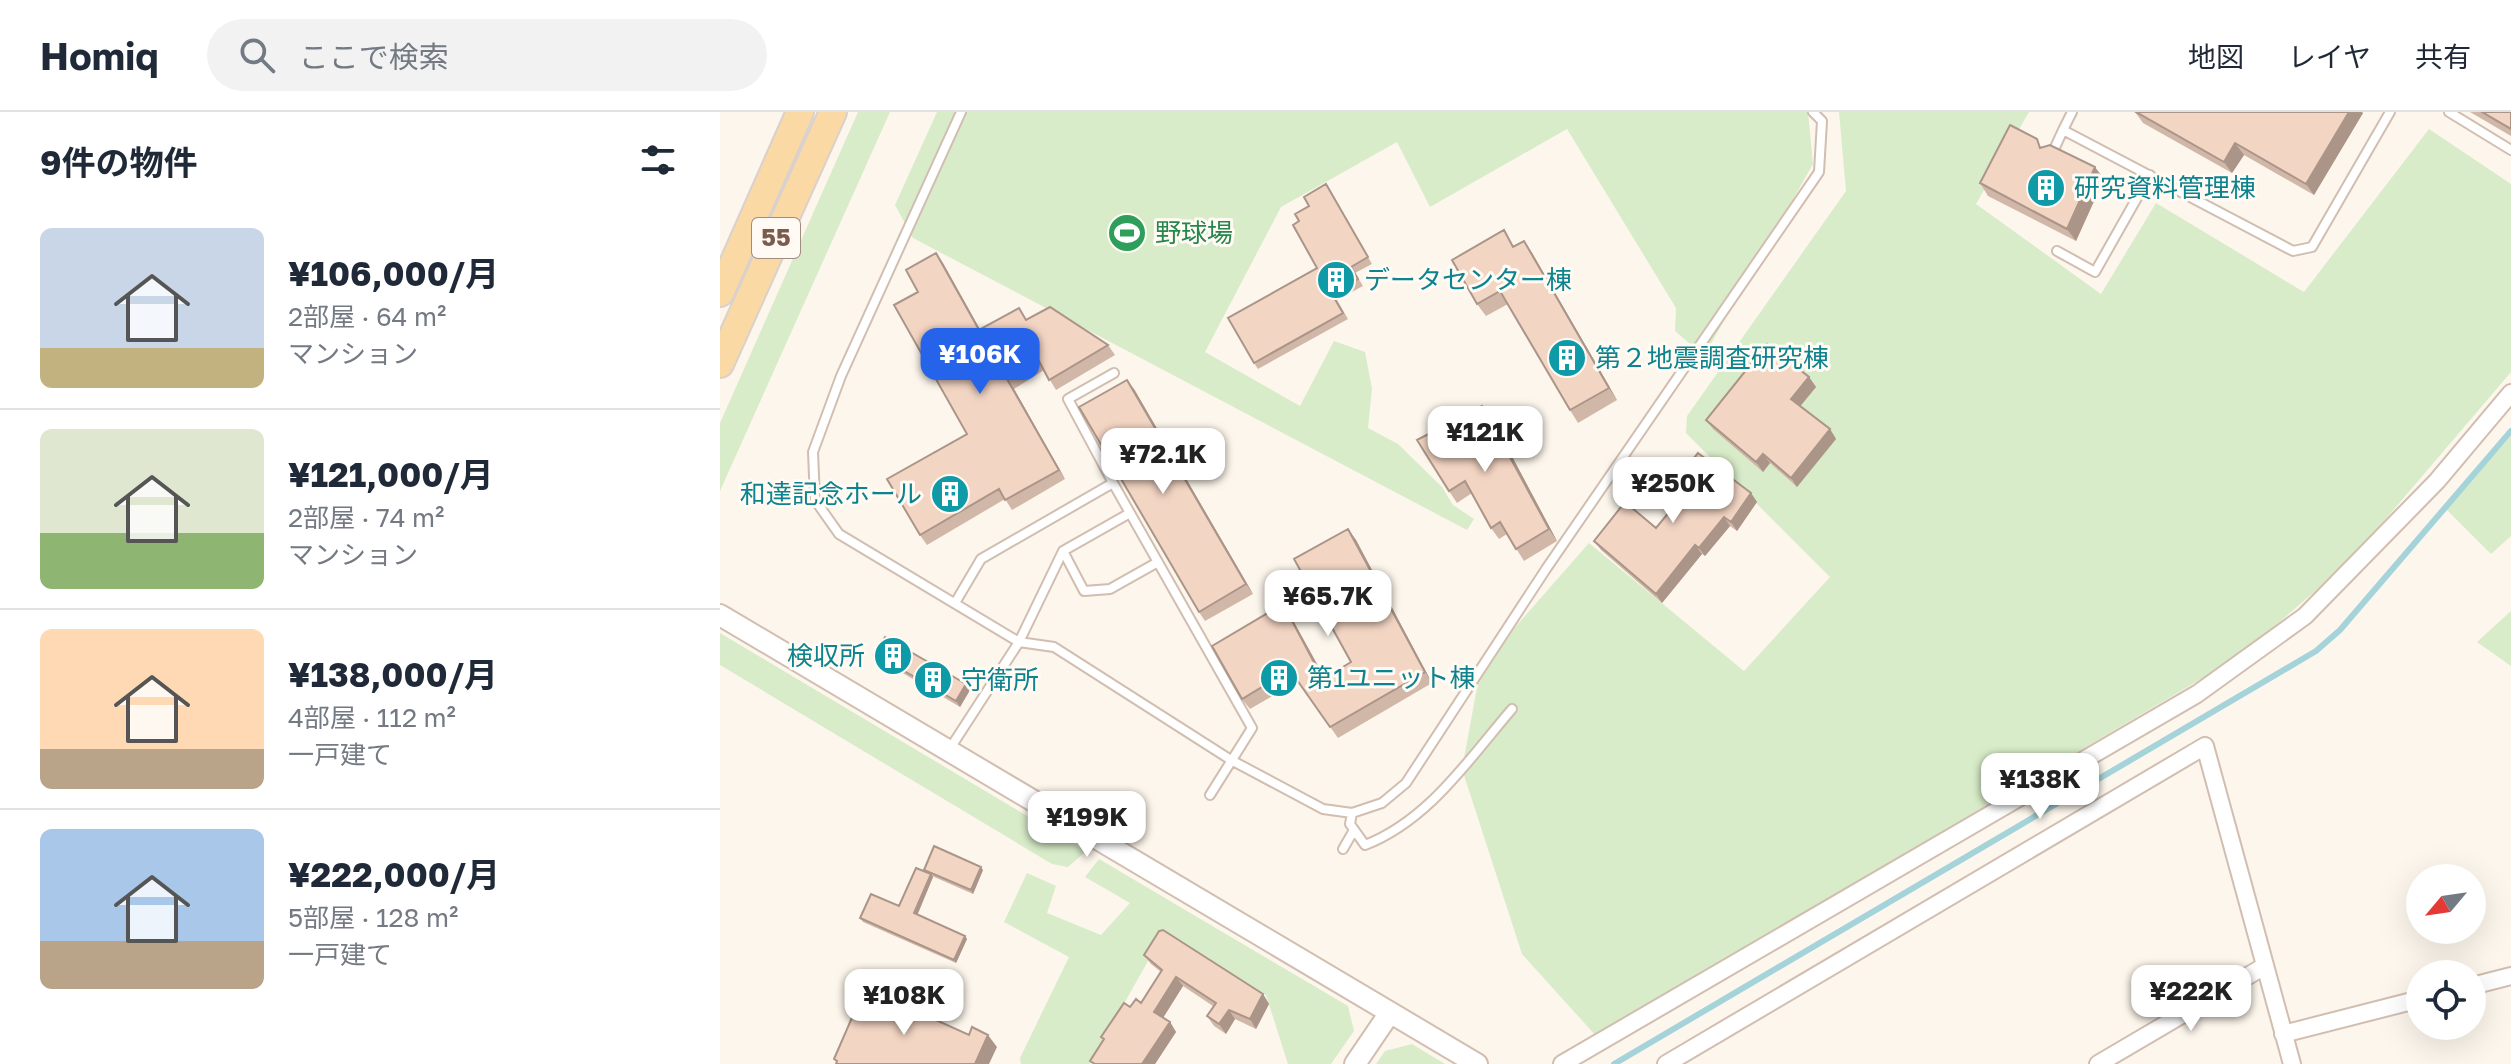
<!DOCTYPE html>
<html lang="ja">
<meta charset="utf-8">
<style>
:root{--surface:#fff;--page:#f2f2f3;--text:#1f2937;--muted:#747a83;--line:#e0e1e3;--accent:#2563eb}
body{margin:0;font-family:"Golos Text","Noto Sans JP",sans-serif;background:var(--page);color:var(--text);height:100vh;display:flex;flex-direction:column;font-size:30px;white-space:nowrap}
*{box-sizing:border-box;margin:0}
p{font-size:26px;color:var(--muted)}
.icon{flex:none;width:44px;height:44px;fill:none;stroke:currentColor;stroke-width:2;stroke-linecap:round;stroke-linejoin:round}
.map{position:relative;flex:1;overflow:hidden}
.sheet{display:flex;flex-direction:column;background:var(--surface);width:720px}
.sheet>*{flex:none}
.needle{width:52px;rotate:241deg}
.fabs{position:absolute;left:1686px;top:752px;display:grid;gap:16px}
.fabs a{display:grid;place-items:center;width:80px;height:80px;border-radius:50%;background:var(--surface);box-shadow:0 8px 32px #0002;font-size:40px}
.price{position:absolute;translate:-50% -68px;padding:0 18px;border-radius:16px;background:#fff;color:#222;font-size:26px;line-height:52px;filter:drop-shadow(0 2px 4px #0008)}
.price::after{content:'';position:absolute;left:50%;top:48px;width:24px;height:18px;margin-left:-12px;background:inherit;clip-path:polygon(0 0,100% 0,50% 100%)}
.price.current{background:var(--accent);color:#fff}
ul{padding:0;list-style:none}
li{display:flex;align-items:center;gap:24px;height:200px;padding:0 40px}
li+li{border-top:2px solid var(--line)}
li span{display:grid;place-items:center;flex:none;width:224px;height:160px;border-radius:12px;color:#555}
li>.icon{margin-inline-start:auto}
span .icon{width:96px;height:96px;fill:#fffc;stroke-width:1}
li b{font-size:34px}
h2{display:flex;justify-content:space-between;align-items:center;height:96px;padding:0 40px;font-size:34px}
header{display:flex;align-items:center;gap:48px;box-sizing:border-box;height:112px;padding:0 40px;background:var(--surface);border-bottom:2px solid var(--line)}
header strong{font-size:38px}
nav{display:flex;gap:44px;margin-inline-start:auto;font-size:28px}
.search{width:560px;height:72px;background:var(--page);display:flex;align-items:center;gap:20px;box-sizing:border-box;padding:0 28px;border-radius:44px;color:var(--muted);font-size:30px}
main{display:flex;flex:1;min-height:0}
.map>svg:first-child{display:block}
.green{fill:#d8ecc9}
.lines{fill:none;stroke-linecap:round;stroke-linejoin:round}
.stream{stroke:#a5d3da;stroke-width:6}
.service-casing{stroke:#d1beb0;stroke-width:12}
.minor-casing{stroke:#d1beb0;stroke-width:20}
.tertiary-casing{stroke:#d1beb0;stroke-width:24}
.primary-casing{stroke:#dad1cd;stroke-width:30}
.service{stroke:#fff;stroke-width:8}
.minor{stroke:#fff;stroke-width:16}
.tertiary{stroke:#fff;stroke-width:20}
.primary{stroke:#fbd9a5;stroke-width:26}
.wall{fill:#d1b7a8}
.shaded-wall{fill:#aa9588}
.building{fill:#f3d5c3;stroke:#aa9588;stroke-width:2}
.labels{text-anchor:middle;stroke-width:6;stroke-linejoin:round;paint-order:stroke}
.shield{fill:#fffaf3;stroke:#a28b7f;stroke-width:2}
.shield-label{font-size:24px;font-weight:bold;fill:#7a5c4d}
.culture-label{font-size:26px;fill:#0d838f;stroke:#fffaf3;text-anchor:start}
.leisure-label{font-size:26px;fill:#27864d;stroke:#fffaf3;text-anchor:start}
</style>
<header>
<strong>Homiq</strong>
<div class="search"><svg class="icon" aria-label="search" viewBox="0 0 24 24"><circle cx="10" cy="10" r="6"/><path d="M15 15l6 6"/></svg>ここで検索</div>
<nav><a>地図</a><a>レイヤ</a><a>共有</a></nav>
</header>
<main>
<section class="sheet">
<h2>9件の物件<svg class="icon" aria-label="filters" viewBox="0 0 24 24"><path d="M4 7h16M4 17h16"/><circle cx="9" cy="7" r="2"/><circle cx="15" cy="17" r="2"/></svg></h2>
<ul>
<li><span style="background:linear-gradient(#c9d6e8 75%,#c2b280 0)"><svg class="icon" aria-label="home" viewBox="0 0 24 24"><path d="M3 11l9-7 9 7M6 9v11h12V9"/></svg></span><div><b>¥106,000/月</b><p>2部屋 · 64 m²</p><p>マンション</p></div></li>
<li><span style="background:linear-gradient(#dfe7d0 65%,#8fb573 0)"><svg class="icon" aria-label="home" viewBox="0 0 24 24"><path d="M3 11l9-7 9 7M6 9v11h12V9"/></svg></span><div><b>¥121,000/月</b><p>2部屋 · 74 m²</p><p>マンション</p></div></li>
<li><span style="background:linear-gradient(#ffd9b3 75%,#b9a48a 0)"><svg class="icon" aria-label="home" viewBox="0 0 24 24"><path d="M3 11l9-7 9 7M6 9v11h12V9"/></svg></span><div><b>¥138,000/月</b><p>4部屋 · 112 m²</p><p>一戸建て</p></div></li>
<li><span style="background:linear-gradient(#a9c7e8 70%,#b9a48a 0)"><svg class="icon" aria-label="home" viewBox="0 0 24 24"><path d="M3 11l9-7 9 7M6 9v11h12V9"/></svg></span><div><b>¥222,000/月</b><p>5部屋 · 128 m²</p><p>一戸建て</p></div></li>
</ul>
</section>
<div class="map">
<svg width="1791" height="952" viewBox="0 0 1791 952">
<rect width="100%" height="100%" fill="#fdf6ec"/>
<!-- green -->
<path class="green" d="M 138,0 L 170,0 L 0,379 L 0,311 Z
M 217,0 L 1088,0 L 1093,52 L 984,244 L 955,219 L 956,196 L 847,17 L 710,95 L 677,30 L 561,95 L 485,240 L 580,294 L 614,229 L 645,240 L 652,277 L 648,316 L 678,332 L 722,375 L 733,393 L 754,407 L 747,418 L 193,126 L 175,93 Z
M 1119,0 L 1309,0 L 1256,92 L 1381,182 L 1436,91 L 1584,180 L 1709,17 L 1791,72 L 1791,260 L 1629,450 L 1520,544 L 876,924 L 802,842 L 742,657 L 761,554 L 869,431 L 1024,559 L 1110,465 L 966,321 L 967,304 L 1126,79 Z
M 1791,324 L 1791,424 L 1771,442 L 1726,397 Z
M 1791,499 L 1791,554 L 1757,530 Z
M 0,521 L 366,739 L 348,755 L 332,752 L 0,553 Z
M 379,747 L 628,894 L 634,919 L 611,952 L 568,952 L 546,883 L 441,826 L 370,952 L 301,952 L 300,946 L 349,845 L 284,810 L 307,761 L 336,774 L 327,801 L 381,823 L 410,791 L 365,765 Z
M 692,932 L 725,952 L 656,952 L 665,939 Z"/>
<g class="lines">
<!-- stream -->
<path class="stream" d="M 894,952 L 1596,539 L 1620,518 L 1791,319"/>
<defs>
<path id="service" d="M 241,0 L 121,264 L 93,340 L 95,388 L 119,422 L 299,530 L 334,535 L 511,648 L 603,697 L 632,701 L 662,691 L 686,671 L 826,457 L 1099,60 L 1102,9 L 1093,0
M 1352,0 L 1343,18 L 1573,139 L 1592,135 L 1670,0
M 1729,0 L 1791,38
M 1332,42 L 1343,18
M 1337,139 L 1375,160 L 1430,63
M 393,371 L 348,287 L 394,261
M 343,439 L 364,479 L 390,477 L 438,450
M 235,491 L 261,447 L 393,371 L 532,616 L 490,683
M 229,638 L 299,530 L 343,439 L 410,401
M 632,701 L 630,712 L 645,733 C 709,708 749,647 792,597
M 623,737 L 634,718"/>
<path id="minor" d="M 1752,874 L 1791,864
M 1563,922 L 1700,887
M 842,952 L 1477,582 L 1585,504 L 1717,369 L 1791,281
M 946,952 L 1485,634 L 1572,952
M 1378,952 L 1543,855"/>
<path id="tertiary" d="M 0,503 L 757,952
M 635,952 L 669,902"/>
<path id="primary" d="M 0,181 L 80,0
M 0,252 L 113,0"/>
</defs>
<!-- service casing -->
<use href="#service" class="service-casing"/>
<!-- minor casing -->
<use href="#minor" class="minor-casing"/>
<!-- tertiary casing -->
<use href="#tertiary" class="tertiary-casing"/>
<!-- primary casing -->
<use href="#primary" class="primary-casing"/>
<!-- service -->
<use href="#service" class="service"/>
<!-- minor -->
<use href="#minor" class="minor"/>
<!-- tertiary -->
<use href="#tertiary" class="tertiary"/>
<!-- primary -->
<use href="#primary" class="primary"/>
</g>
<!-- wall -->
<path class="wall" d="M 1415,0 L 1643,1 L 1594,83 L 1524,43 L 1512,61 L 1423,11 Z
M 1750,0 L 1791,0 L 1791,24 Z
M 1323,35 L 1384,67 L 1356,129 L 1268,84 L 1260,71 Z
M 606,72 L 652,152 L 635,161 L 643,174 L 617,188 L 628,207 L 538,257 L 534,251 L 597,156 L 579,109 L 589,94 Z
M 804,129 L 812,141 L 897,288 L 858,311 L 850,298 L 788,192 L 766,204 L 757,192 L 794,134 Z
M 216,141 L 260,218 L 307,207 L 388,233 L 395,243 L 336,278 L 324,258 L 294,277 L 345,367 L 292,398 L 285,387 L 207,433 L 200,423 L 247,322 L 198,180 Z
M 1089,265 L 1096,275 L 1080,294 L 1110,317 L 1116,327 L 1077,375 L 1050,351 L 1043,360 L 993,317 L 986,308 Z
M 414,277 L 533,482 L 485,509 L 479,500 Z
M 762,294 L 771,305 L 837,429 L 804,449 L 787,422 L 779,427 L 771,416 L 752,381 L 737,391 L 729,379 Z
M 957,367 L 1031,381 L 1037,390 L 1017,419 L 1010,414 L 985,444 L 982,442 L 942,491 L 881,438 L 874,429 L 936,416 L 967,379 Z
M 628,417 L 636,428 L 712,571 L 618,626 L 578,569 L 530,597 L 522,587 L 563,492 L 570,503 L 605,566 L 631,550 Z
M 155,542 L 246,572 L 250,578 L 240,595 L 159,547 Z
M 263,758 L 253,782 L 212,764 L 213,765 L 197,802 L 245,824 L 247,827 L 236,851 L 143,810 L 140,806 L 179,794 L 205,760 Z
M 424,843 L 543,882 L 549,892 L 536,917 L 515,907 L 506,922 L 494,914 L 487,904 L 493,894 L 463,874 L 443,906 L 450,910 L 456,920 L 435,952 L 373,952 L 370,949 L 383,928 L 381,925 L 421,891 L 441,860 L 431,852 Z"/>
<!-- shaded-wall -->
<path class="shaded-wall" d="M 1629,0 L 1642,0 L 1643,1 L 1594,83 L 1586,72 Z
M 1515,31 L 1524,43 L 1512,61 L 1504,50 Z
M 1375,55 L 1384,67 L 1356,129 L 1347,117 Z
M 804,129 L 812,141 L 897,288 L 889,276 Z
M 216,141 L 223,151 L 266,228 L 259,218 Z
M 1089,265 L 1096,275 L 1078,297 L 1071,287 Z
M 287,267 L 294,277 L 345,367 L 339,358 Z
M 407,268 L 414,277 L 533,482 L 526,472 Z
M 762,294 L 771,305 L 837,429 L 829,417 Z
M 1110,317 L 1116,327 L 1077,375 L 1071,366 Z
M 1043,342 L 1050,351 L 1043,360 L 1036,350 Z
M 1031,381 L 1037,390 L 1017,419 L 1011,410 Z
M 1004,405 L 1010,414 L 985,444 L 979,436 Z
M 628,417 L 636,428 L 712,571 L 705,560 Z
M 975,433 L 982,442 L 942,491 L 936,482 Z
M 563,492 L 570,503 L 611,578 L 603,567 Z
M 246,572 L 250,578 L 240,595 L 236,589 Z
M 261,755 L 263,758 L 253,782 L 251,778 Z
M 211,762 L 213,765 L 197,804 L 194,801 Z
M 245,824 L 247,827 L 236,851 L 234,848 Z
M 456,865 L 463,874 L 441,909 L 434,900 Z
M 543,882 L 549,892 L 536,917 L 530,907 Z
M 199,891 L 208,904 L 196,899 Z
M 509,898 L 515,907 L 506,922 L 499,912 Z
M 450,910 L 456,920 L 435,952 L 422,952 Z
M 268,923 L 277,935 L 269,952 L 255,952 Z"/>
<!-- building -->
<path class="building" d="M 1416,0 L 1629,0 L 1586,72 L 1515,31 L 1504,50 Z
M 1762,0 L 1791,0 L 1791,17 Z
M 1290,13 L 1317,27 L 1320,36 L 1330,33 L 1375,55 L 1347,117 L 1260,71 Z
M 606,72 L 648,145 L 631,155 L 638,167 L 612,182 L 623,201 L 534,251 L 508,206 L 597,156 L 573,113 L 579,109 L 575,102 L 589,94 L 584,85 Z
M 784,118 L 793,135 L 804,129 L 889,276 L 850,298 L 780,179 L 757,192 L 732,148 Z
M 216,141 L 259,218 L 299,196 L 306,208 L 330,195 L 388,233 L 329,268 L 318,247 L 287,267 L 339,358 L 285,388 L 279,377 L 200,423 L 167,367 L 247,322 L 174,193 L 198,180 L 186,158 Z
M 1047,232 L 1089,265 L 1071,287 L 1110,317 L 1071,366 L 1043,342 L 1036,350 L 986,308 Z
M 407,268 L 526,472 L 479,500 L 359,295 Z
M 762,294 L 829,417 L 796,437 L 780,410 L 771,416 L 745,369 L 729,379 L 697,328 Z
M 978,341 L 1031,381 L 1011,410 L 1004,405 L 979,436 L 975,433 L 936,482 L 874,429 L 905,390 L 936,416 L 969,376 L 957,367 Z
M 628,417 L 705,560 L 610,615 L 570,558 L 522,587 L 492,534 L 563,492 L 603,567 L 631,550 L 574,447 Z
M 165,525 L 246,572 L 236,589 L 155,542 Z
M 214,734 L 261,755 L 251,778 L 204,758 Z
M 196,756 L 211,762 L 194,801 L 245,824 L 234,848 L 140,806 L 151,782 L 179,794 Z
M 443,818 L 543,882 L 530,907 L 509,898 L 499,912 L 487,904 L 496,891 L 456,865 L 434,900 L 450,910 L 422,952 L 375,952 L 370,949 L 384,927 L 381,925 L 404,891 L 410,895 L 416,887 L 421,891 L 442,858 L 424,843 L 439,819 Z
M 144,878 L 178,894 L 181,883 L 199,891 L 196,899 L 249,923 L 252,915 L 268,923 L 255,952 L 116,952 L 117,949 L 114,947 Z"/>
<!-- icons -->
<defs>
<symbol id="building-disc" viewBox="-11 -11 22 22"><circle r="9.5" fill="#0f9aa8" stroke="#fffaf3"/><path d="M-4-6H4V6H1V3H-1V6H-4ZM-2.5-4.3h1.7v1.8h-1.7ZM.8-4.3h1.7v1.8H.8ZM-2.5-1h1.7V.8h-1.7ZM.8-1h1.7V.8H.8Z" fill="#fff"/></symbol>
<symbol id="stadium-disc" viewBox="-11 -11 22 22"><circle r="9.5" fill="#2e9e5b" stroke="#fffaf3"/><path d="M0-5a6.5 5 0 1 0 0 10a6.5 5 0 1 0 0-10ZM-3.5-1.8h7v3.6h-7Z" fill="#fff"/></symbol>
</defs>
<g fill-rule="evenodd">
<use href="#building-disc" x="1304" y="54" width="44" height="44"/>
<use href="#stadium-disc" x="385" y="99" width="44" height="44"/>
<use href="#building-disc" x="594" y="146" width="44" height="44"/>
<use href="#building-disc" x="825" y="224" width="44" height="44"/>
<use href="#building-disc" x="208" y="360" width="44" height="44"/>
<use href="#building-disc" x="151" y="522" width="44" height="44"/>
<use href="#building-disc" x="537" y="544" width="44" height="44"/>
<use href="#building-disc" x="191" y="546" width="44" height="44"/>
</g>
<g class="labels">
<!-- shield labels -->
<rect class="shield" x="32" y="106" width="48" height="40" rx="6"/>
<g class="shield-label">
<text x="56" y="134">55</text>
</g>
<!-- culture labels -->
<g class="culture-label">
<text x="1354" y="85">研究資料管理棟</text>
<text x="644" y="177">データセンター棟</text>
<text x="875" y="255">第２地震調査研究棟</text>
<text x="202" y="391" text-anchor="end">和達記念ホール</text>
<text x="145" y="553" text-anchor="end">検収所</text>
<text x="587" y="575">第1ユニット棟</text>
<text x="241" y="577">守衛所</text>
</g>
<!-- leisure labels -->
<g class="leisure-label">
<text x="435" y="130">野球場</text>
</g>
</g>
</svg>
<div class="fabs">
<a><svg class="needle" viewBox="-14 -14 28 28"><path d="M0-13l5 13h-10z" fill="#e53935"/><path d="M0 13l5-13h-10z" fill="#747a83"/></svg></a>
<a><svg class="icon" aria-label="locate" viewBox="0 0 24 24"><circle cx="12" cy="12" r="6"/><path d="M12 2v4M12 18v4M2 12h4M18 12h4"/></svg></a>
</div>
<b class="price current" style="left:260px;top:284px">¥106K</b>
<b class="price" style="left:765px;top:362px">¥121K</b>
<b class="price" style="left:443px;top:384px">¥72.1K</b>
<b class="price" style="left:953px;top:413px">¥250K</b>
<b class="price" style="left:608px;top:526px">¥65.7K</b>
<b class="price" style="left:1320px;top:709px">¥138K</b>
<b class="price" style="left:367px;top:747px">¥199K</b>
<b class="price" style="left:1471px;top:921px">¥222K</b>
<b class="price" style="left:184px;top:925px">¥108K</b>
</div>
</main>
